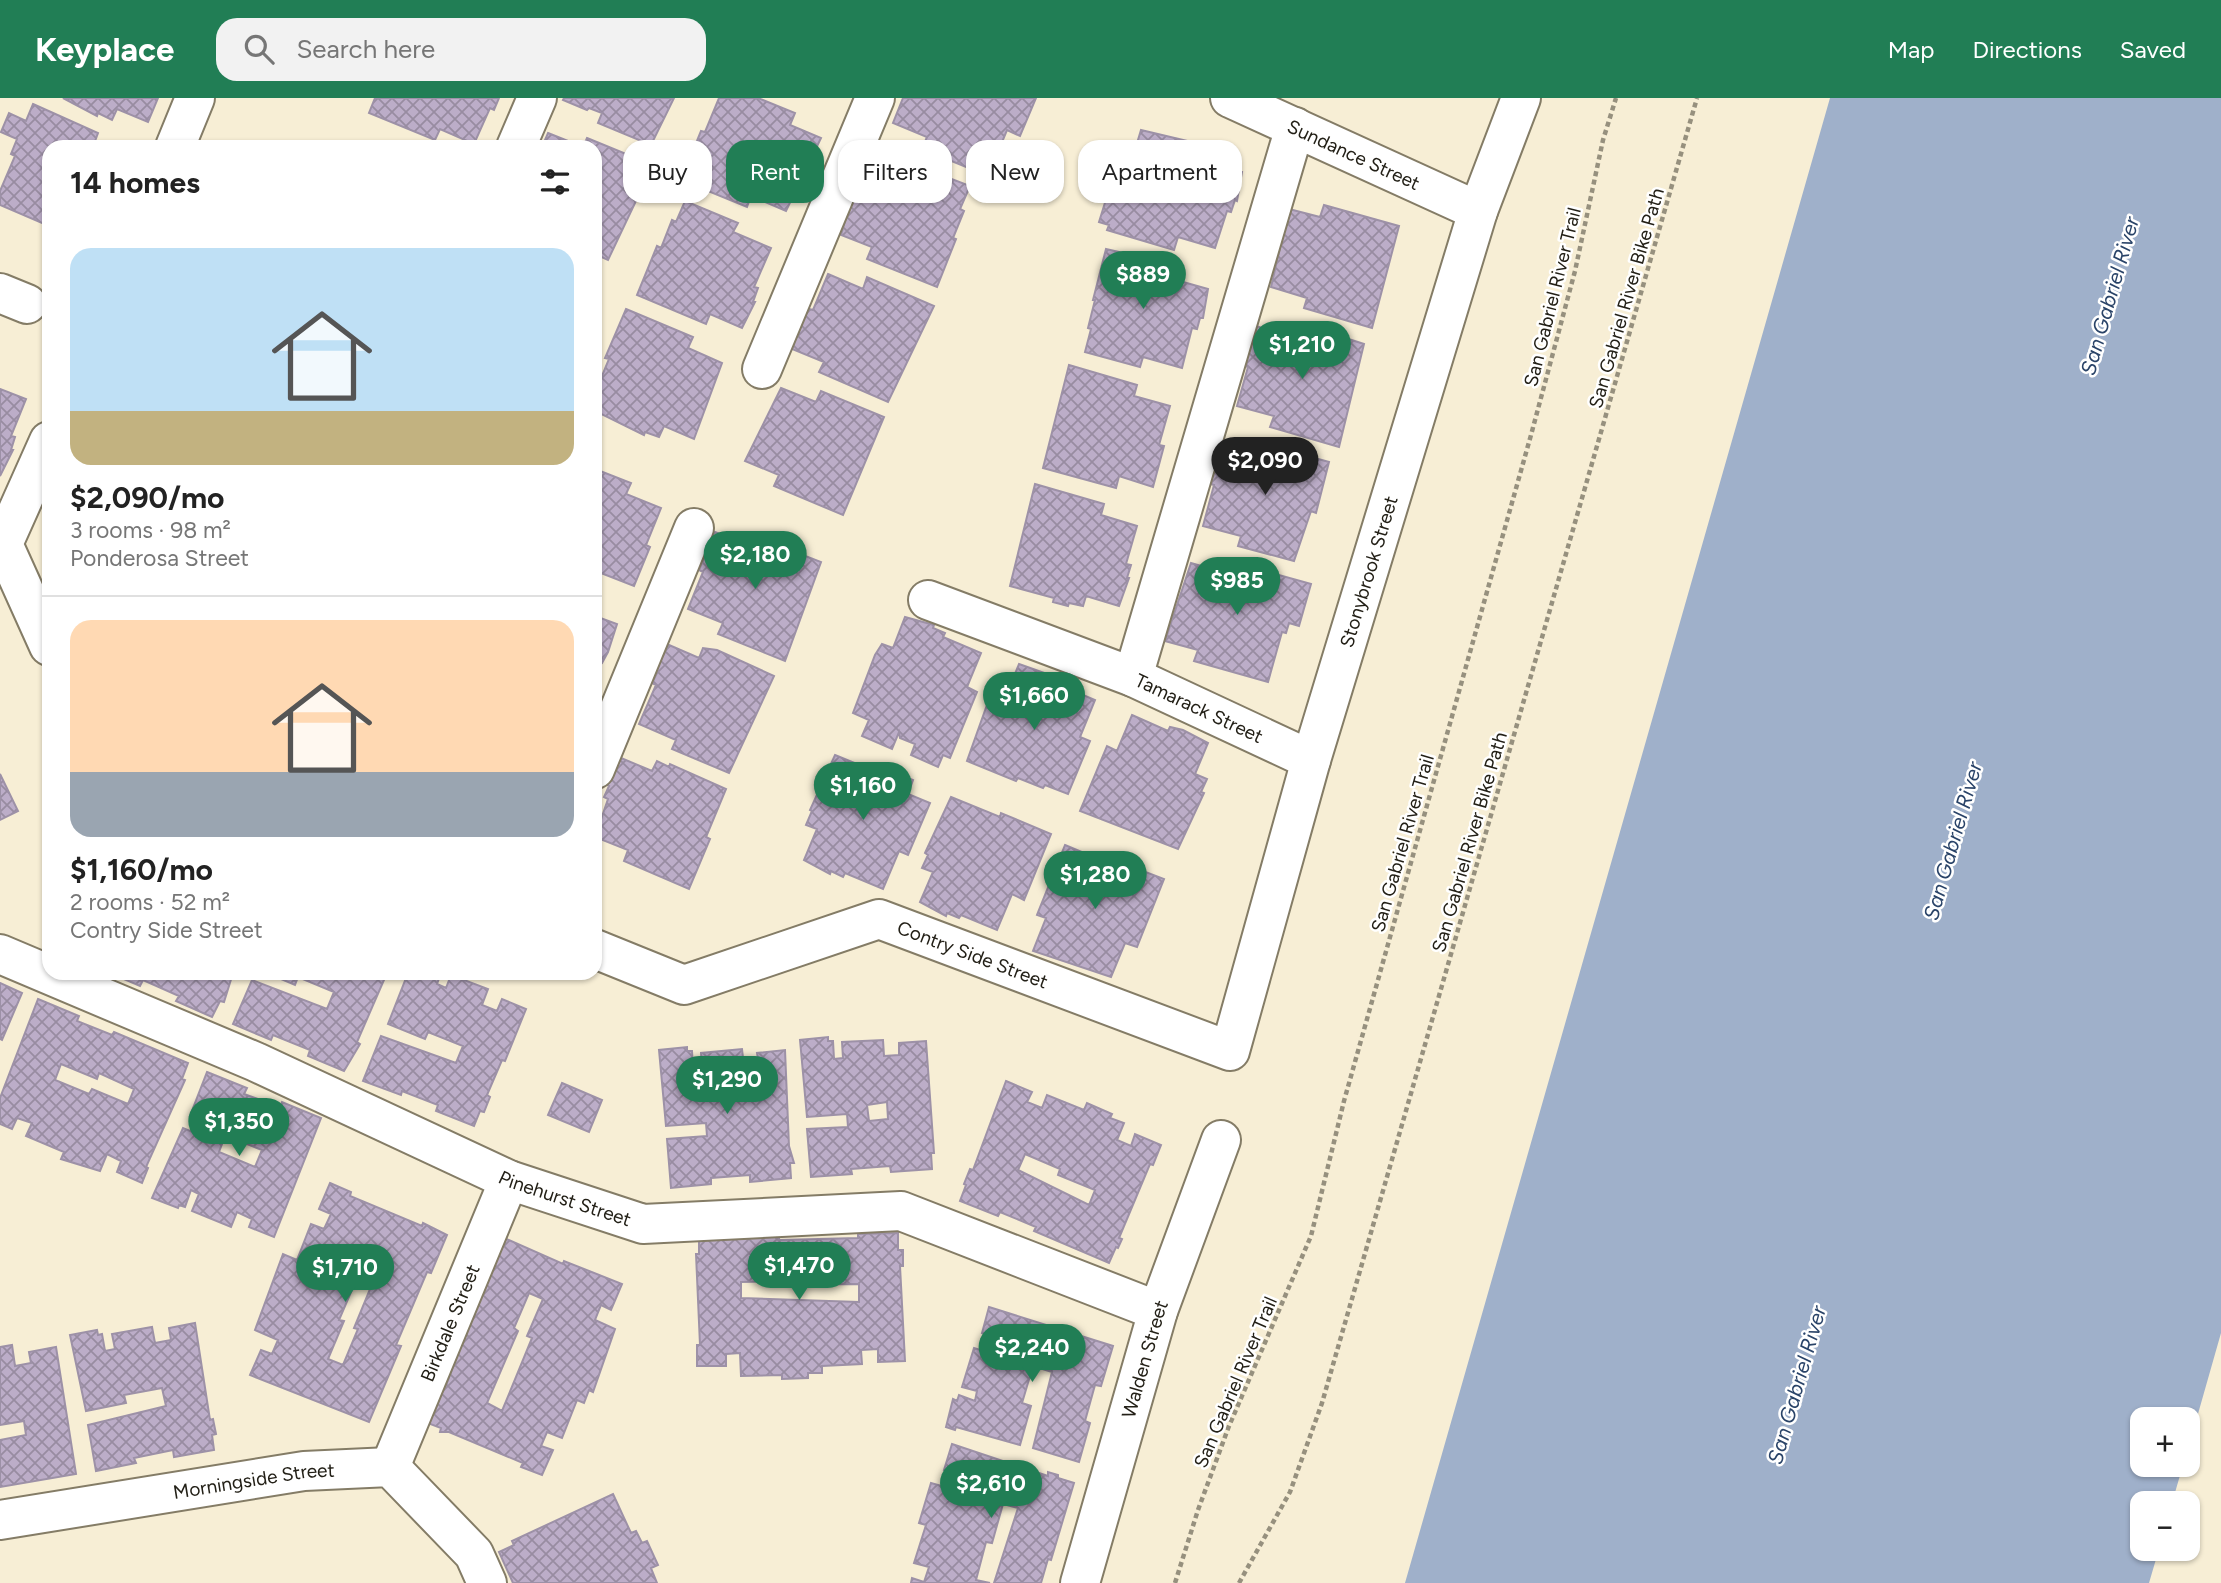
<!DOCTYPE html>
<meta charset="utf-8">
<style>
:root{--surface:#fff;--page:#f2f2f2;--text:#222;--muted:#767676;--line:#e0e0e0;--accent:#217e55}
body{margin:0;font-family:Figtree,sans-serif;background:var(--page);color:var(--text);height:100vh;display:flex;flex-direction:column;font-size:26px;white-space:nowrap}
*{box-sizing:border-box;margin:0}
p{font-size:23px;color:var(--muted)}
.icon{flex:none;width:38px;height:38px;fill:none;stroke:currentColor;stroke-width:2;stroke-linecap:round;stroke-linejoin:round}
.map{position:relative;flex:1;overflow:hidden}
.side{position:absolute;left:42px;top:42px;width:560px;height:840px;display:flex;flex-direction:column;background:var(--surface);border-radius:21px;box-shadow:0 2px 5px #0004}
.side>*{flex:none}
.guide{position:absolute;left:623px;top:42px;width:665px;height:63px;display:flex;gap:14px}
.controls{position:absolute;left:2130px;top:1309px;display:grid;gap:14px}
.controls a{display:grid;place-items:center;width:70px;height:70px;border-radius:14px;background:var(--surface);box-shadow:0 2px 5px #0004;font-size:35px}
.price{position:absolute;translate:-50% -60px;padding:0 16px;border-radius:24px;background:var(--accent);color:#fff;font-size:23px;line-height:46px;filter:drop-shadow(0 2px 4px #0008)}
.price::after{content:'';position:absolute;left:50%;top:42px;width:21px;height:16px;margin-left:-10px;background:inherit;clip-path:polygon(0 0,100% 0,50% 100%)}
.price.current{background:#222;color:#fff}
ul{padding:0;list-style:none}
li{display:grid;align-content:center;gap:14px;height:371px;padding:0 28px}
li+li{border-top:2px solid var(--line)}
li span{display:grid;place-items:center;height:217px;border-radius:21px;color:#555}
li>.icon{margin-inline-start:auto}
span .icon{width:126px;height:126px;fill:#fffc;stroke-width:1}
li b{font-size:30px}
h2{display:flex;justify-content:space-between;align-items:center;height:84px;padding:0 28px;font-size:30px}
.tag{padding:0 24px;border-radius:21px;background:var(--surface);box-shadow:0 2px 5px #0004;font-size:24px;line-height:63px}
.tag.current{background:var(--accent);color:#fff}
header{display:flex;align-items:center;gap:42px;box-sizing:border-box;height:98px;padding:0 35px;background:var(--accent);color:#fff}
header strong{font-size:33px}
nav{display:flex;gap:38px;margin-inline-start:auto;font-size:24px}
.search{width:490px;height:63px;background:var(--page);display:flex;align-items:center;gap:18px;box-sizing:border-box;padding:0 24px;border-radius:21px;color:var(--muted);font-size:26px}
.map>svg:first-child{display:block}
.water{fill:#9fb0ca}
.building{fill:url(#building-cross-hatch);stroke:#9d91a7;stroke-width:2;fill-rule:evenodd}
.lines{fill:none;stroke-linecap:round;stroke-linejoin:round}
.minor-casing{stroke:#847c66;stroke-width:42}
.tertiary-casing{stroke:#847c66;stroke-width:42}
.path{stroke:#96907e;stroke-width:4.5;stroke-dasharray:5 3.5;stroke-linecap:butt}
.minor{stroke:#fff;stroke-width:38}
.tertiary{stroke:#fff;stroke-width:38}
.labels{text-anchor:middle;stroke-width:5;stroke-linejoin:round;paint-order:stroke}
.street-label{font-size:19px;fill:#232017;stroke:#fff}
.water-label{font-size:21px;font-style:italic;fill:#294368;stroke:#fff}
</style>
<header>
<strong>Keyplace</strong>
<div class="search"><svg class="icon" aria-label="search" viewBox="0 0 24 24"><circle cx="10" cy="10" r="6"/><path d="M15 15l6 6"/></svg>Search here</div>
<nav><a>Map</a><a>Directions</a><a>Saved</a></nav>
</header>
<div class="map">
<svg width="2221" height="1485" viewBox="0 0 2221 1485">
<defs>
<pattern id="building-cross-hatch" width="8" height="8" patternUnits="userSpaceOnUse" patternTransform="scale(1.75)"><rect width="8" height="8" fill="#bcadc8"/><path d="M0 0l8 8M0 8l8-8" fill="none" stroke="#988ca1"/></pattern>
</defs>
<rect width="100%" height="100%" fill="#f7eed5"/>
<!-- water -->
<path class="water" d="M 1830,0 L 2221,0 L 2221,1235 L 2188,1351 L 2188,1321 L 2142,1321 L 2142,1367 L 2183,1367 L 2172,1405 L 2142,1405 L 2142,1451 L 2159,1451 L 2149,1485 L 1405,1485 Z"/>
<!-- building -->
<path class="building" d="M 63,0 L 158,0 L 148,24 L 117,11 L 112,22 L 98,15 L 97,18 Z
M 375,0 L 499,0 L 494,12 L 490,10 L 474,46 L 440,31 L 435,42 L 369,15 Z
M 564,0 L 674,0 L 651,47 L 598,25 L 602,15 L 589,10 L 587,12 L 563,2 Z
M 719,0 L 758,0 L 795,15 L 790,27 L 821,40 L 786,113 L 751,98 L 747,109 L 681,82 L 701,33 L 705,34 Z
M 903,0 L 1036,0 L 1020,38 L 1007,32 L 988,78 L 922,51 L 927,39 L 893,25 Z
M 33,6 L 98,35 L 94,46 L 101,49 L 49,49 L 49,128 L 0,107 L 0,93 L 15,58 L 11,56 L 17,41 L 1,34 L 9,15 L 26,23 Z
M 1141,32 L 1200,46 L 1199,49 L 1213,53 L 1210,64 L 1242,74 L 1237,103 L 1235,102 L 1231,114 L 1227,113 L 1215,150 L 1178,139 L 1174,152 L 1107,132 L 1109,127 L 1099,124 L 1108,95 L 1118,98 L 1123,81 L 1126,82 Z
M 548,35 L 583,49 L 542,49 Z
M 587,40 L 653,67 L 608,162 L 595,156 L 595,49 L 583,49 Z
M 875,62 L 914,77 L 918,68 L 970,88 L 960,111 L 964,113 L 953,140 L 956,141 L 937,189 L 867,161 L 872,149 L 841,137 L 849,109 L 857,98 L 860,100 Z
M 685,103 L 738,125 L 733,134 L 771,150 L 754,189 L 758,190 L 753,204 L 755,204 L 742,230 L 710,216 L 706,226 L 637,197 L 657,148 L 661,150 L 672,122 L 676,124 Z
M 1324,107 L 1399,128 L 1372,230 L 1304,210 L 1307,200 L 1271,189 L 1289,111 L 1320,119 Z
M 1106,151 L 1167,165 L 1166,168 L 1179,171 L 1176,182 L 1208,191 L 1203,220 L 1200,220 L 1197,231 L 1192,230 L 1182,270 L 1143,259 L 1140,269 L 1085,254 L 1091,231 L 1088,230 L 1095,202 L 1093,202 Z
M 828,176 L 863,191 L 867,179 L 934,208 L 888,304 L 819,274 L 824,264 L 792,251 L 801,223 L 809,211 L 813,212 Z
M 626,211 L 693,239 L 688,250 L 722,265 L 694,341 L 664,328 L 659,339 L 645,334 L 644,337 L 595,313 L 595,295 L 609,261 L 605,260 Z
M 1291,226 L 1304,230 L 1305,227 L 1364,246 L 1339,349 L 1270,329 L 1274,318 L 1237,308 L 1248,269 L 1244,268 L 1256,228 L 1287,238 Z
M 1069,267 L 1137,287 L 1134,298 L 1170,308 L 1159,347 L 1164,348 L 1153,389 L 1119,378 L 1116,390 L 1043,370 Z
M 781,290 L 816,304 L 821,293 L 884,319 L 843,417 L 774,388 L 779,377 L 745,363 Z
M 0,291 L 26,301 L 11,338 L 15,339 L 11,352 L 13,352 L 0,378 Z
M 1258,345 L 1271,348 L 1272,345 L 1287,350 L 1286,352 L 1329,364 L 1316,415 L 1311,413 L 1294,463 L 1238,448 L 1241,438 L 1203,428 L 1214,387 L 1210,386 L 1213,374 L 1210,373 L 1221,347 L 1255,355 Z
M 595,371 L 631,385 L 626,396 L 661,410 L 646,447 L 650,449 L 634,488 L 601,475 L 595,484 Z
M 1035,386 L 1104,406 L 1101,417 L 1137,428 L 1126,466 L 1131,467 L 1127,480 L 1129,480 L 1119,508 L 1086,498 L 1083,508 L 1069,505 L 1068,508 L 1053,504 L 1054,500 L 1010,488 Z
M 715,434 L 747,447 L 751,436 L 763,441 L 765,438 L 779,444 L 777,447 L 821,464 L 785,563 L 718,536 L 723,525 L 688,511 L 703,474 L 699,472 L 704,461 L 702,459 Z
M 1232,464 L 1311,486 L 1299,528 L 1289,525 L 1286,535 L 1282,534 L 1268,584 L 1194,563 L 1198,552 L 1165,543 L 1191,465 L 1229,476 Z
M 595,518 L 617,526 L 608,554 L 602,565 L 596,563 L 595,567 Z
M 905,519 L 934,527 L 933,530 L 945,535 L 943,539 L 981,555 L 967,589 L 977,594 L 950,660 L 943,657 L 938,669 L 911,657 L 915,646 L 900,640 L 899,634 L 892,651 L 862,638 L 869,622 L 853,615 L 875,557 L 882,546 L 893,550 Z
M 669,547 L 699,560 L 703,550 L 717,552 L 774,578 L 729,675 L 672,651 L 676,642 L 639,626 L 656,587 L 652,585 L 658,573 L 655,572 Z
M 1019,566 L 1047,576 L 1059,583 L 1057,586 L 1095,602 L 1080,639 L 1090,643 L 1068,696 L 1045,687 L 1043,690 L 1018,680 L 1016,683 L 967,663 L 988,604 L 991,606 L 996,594 L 1006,598 Z
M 1132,617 L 1168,633 L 1170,629 L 1183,632 L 1208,645 L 1195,676 L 1207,681 L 1201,694 L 1204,695 L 1178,751 L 1080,713 L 1107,648 L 1117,653 Z
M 835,657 L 884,677 L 887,671 L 913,682 L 908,696 L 930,705 L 908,757 L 899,753 L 883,791 L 845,775 L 843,779 L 831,773 L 830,776 L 804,762 L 817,731 L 806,727 L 812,713 L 810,712 Z
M 621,660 L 652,673 L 657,663 L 669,669 L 670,666 L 726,691 L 706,739 L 710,741 L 689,791 L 624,763 L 628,752 L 595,739 L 608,701 L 604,699 L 609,688 L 607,687 Z
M 0,676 L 18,713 L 0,722 Z
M 951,699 L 1000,719 L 1001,715 L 1051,736 L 1024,802 L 1012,796 L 997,832 L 961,817 L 959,820 L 947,815 L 946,818 L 920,804 L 933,774 L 922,770 L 928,757 L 925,755 Z
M 1065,747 L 1115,768 L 1117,763 L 1164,781 L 1137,849 L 1125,845 L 1111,879 L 1033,853 L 1046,820 L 1037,817 Z
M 110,875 L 233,875 L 224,904 L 220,903 L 212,919 L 176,903 L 179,898 L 143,882 L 140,888 Z
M 267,875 L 387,875 L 357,944 L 360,946 L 344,973 L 308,958 L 310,952 L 273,937 L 271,942 L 233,926 L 252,882 L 327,911 L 334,894 L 298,879 L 295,887 Z
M 408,875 L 441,875 L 437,886 L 446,890 L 451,877 L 488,891 L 482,907 L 497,913 L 502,901 L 526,911 L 505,963 L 502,962 L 487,997 L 490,999 L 484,1014 L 480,1013 L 474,1028 L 436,1013 L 438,1007 L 402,993 L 401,997 L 363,983 L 381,938 L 456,965 L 463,948 L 428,934 L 425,941 L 388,926 Z
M 0,885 L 22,895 L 2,942 L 0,941 Z
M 38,901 L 79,918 L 77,923 L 112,937 L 114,934 L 188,965 L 182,981 L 185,982 L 146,1069 L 148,1070 L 142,1085 L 117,1074 L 121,1063 L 107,1056 L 100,1073 L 61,1061 L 64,1054 L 26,1038 L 32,1025 L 17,1020 L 12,1031 L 0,1026 L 0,1000 ZM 61,966 L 97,981 L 99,975 L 134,991 L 128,1006 L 92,991 L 89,996 L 55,982 Z
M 828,939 L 828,943 L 833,943 L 834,961 L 843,960 L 842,944 L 883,942 L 884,958 L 899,957 L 899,945 L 926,943 L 934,1055 L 931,1055 L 932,1071 L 891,1074 L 890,1068 L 851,1071 L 852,1076 L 811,1079 L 807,1031 L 848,1029 L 847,1016 L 807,1019 L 800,942 ZM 887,1004 L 888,1021 L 869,1023 L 867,1007 Z
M 687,949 L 687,953 L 692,953 L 693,970 L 702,969 L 701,955 L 742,951 L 744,968 L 759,967 L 757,955 L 785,952 L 789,1048 L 794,1065 L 790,1065 L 791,1080 L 750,1084 L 750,1077 L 711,1080 L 711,1086 L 671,1090 L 667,1041 L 707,1038 L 706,1025 L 666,1028 L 659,952 Z
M 207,974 L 247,990 L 244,996 L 280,1009 L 282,1004 L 321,1020 L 274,1139 L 249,1129 L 252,1121 L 237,1114 L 231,1129 L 192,1113 L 199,1096 L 191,1092 L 185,1109 L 179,1107 L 178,1110 L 152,1100 L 183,1030 L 222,1046 L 219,1054 L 255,1069 L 262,1052 L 207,1030 L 209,1026 L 190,1018 Z
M 1006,983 L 1032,994 L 1027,1004 L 1042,1010 L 1047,997 L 1084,1012 L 1087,1005 L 1112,1016 L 1110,1020 L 1124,1025 L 1117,1042 L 1131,1048 L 1135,1036 L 1161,1047 L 1153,1067 L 1150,1066 L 1119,1140 L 1122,1141 L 1118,1150 L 1116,1149 L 1109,1165 L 1034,1133 L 1036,1129 L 1000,1114 L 998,1118 L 960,1103 L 966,1087 L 964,1086 L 970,1071 L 973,1072 ZM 1025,1056 L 1060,1071 L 1058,1077 L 1095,1092 L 1089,1107 L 1018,1072 Z
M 562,985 L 602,1002 L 589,1034 L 548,1017 Z
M 330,1085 L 351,1094 L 350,1098 L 422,1128 L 423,1125 L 447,1137 L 431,1175 L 427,1174 L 396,1247 L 401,1248 L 369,1324 L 250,1277 L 261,1252 L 272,1256 L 278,1242 L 255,1232 L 283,1156 L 297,1162 L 311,1126 L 324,1131 L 331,1116 L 319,1111 ZM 360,1173 L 375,1179 L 354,1230 L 358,1231 L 343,1267 L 328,1261 L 344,1223 L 339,1222 Z
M 898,1135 L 898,1152 L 903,1152 L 903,1168 L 900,1168 L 905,1263 L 878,1264 L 878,1251 L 861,1252 L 862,1266 L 822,1268 L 822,1275 L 808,1275 L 808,1280 L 782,1281 L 782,1277 L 741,1278 L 740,1255 L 726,1256 L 726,1268 L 697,1268 L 697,1247 L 700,1247 L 696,1156 L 699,1156 L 699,1139 L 779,1137 L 779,1142 L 858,1140 L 858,1136 ZM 779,1183 L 780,1187 L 859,1186 L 859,1204 L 741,1200 L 741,1184 Z
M 502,1139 L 563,1166 L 564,1163 L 622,1186 L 611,1212 L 601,1207 L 595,1222 L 615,1231 L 593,1294 L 589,1292 L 584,1305 L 577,1302 L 562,1340 L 547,1334 L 541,1348 L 553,1352 L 542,1377 L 521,1369 L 523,1365 L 449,1334 L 440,1334 L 441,1330 L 425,1324 L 440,1287 L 445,1290 ZM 529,1195 L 543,1201 L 527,1238 L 532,1240 L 502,1313 L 487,1305 L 518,1233 L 514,1230 Z
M 989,1209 L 1113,1248 L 1101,1288 L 1095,1287 L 1085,1323 L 1090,1325 L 1079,1364 L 1033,1350 L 1052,1274 L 1033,1268 L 1022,1305 L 1031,1308 L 1020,1347 L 956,1329 L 955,1332 L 946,1329 L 953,1301 L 957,1303 L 959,1297 L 975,1303 L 977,1293 L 962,1289 L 974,1250 L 990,1255 L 994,1239 L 982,1235 Z
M 195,1225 L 210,1322 L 213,1321 L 216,1336 L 212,1337 L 214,1352 L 174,1359 L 173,1352 L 134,1360 L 136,1365 L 96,1373 L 88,1327 L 166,1308 L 162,1290 L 124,1297 L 126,1305 L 86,1313 L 70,1237 L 97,1232 L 98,1237 L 102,1236 L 105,1253 L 115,1251 L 112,1236 L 152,1229 L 155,1245 L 171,1242 L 169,1230 Z
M 12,1247 L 15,1268 L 31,1265 L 29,1254 L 56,1249 L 76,1376 L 0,1389 L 0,1342 L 26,1337 L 24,1323 L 0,1327 L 0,1249 Z
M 952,1346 L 1048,1378 L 1048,1374 L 1058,1377 L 1058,1380 L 1074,1385 L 1051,1462 L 1048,1461 L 1041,1485 L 994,1485 L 1018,1410 L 1003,1406 L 992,1445 L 986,1444 L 976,1482 L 990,1485 L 911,1485 L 912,1480 L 924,1484 L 929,1469 L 914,1465 L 926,1427 L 919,1425 L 931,1385 L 952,1391 L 956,1375 L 944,1372 Z
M 613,1396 L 631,1435 L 636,1433 L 642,1445 L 647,1443 L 658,1467 L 651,1470 L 657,1485 L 513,1485 L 499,1454 L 514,1447 L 512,1443 Z"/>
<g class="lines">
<defs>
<g id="minor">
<path id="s1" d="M 1230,0 L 1478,113"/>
<path d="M 175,49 L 195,0"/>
<path d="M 516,49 L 537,0"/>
<path d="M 762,271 L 875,0"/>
<path d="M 49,343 L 3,446 L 49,548"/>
<path id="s2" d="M 928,502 L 1133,579 L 1311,662"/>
<path d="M 1133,579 L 1295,29"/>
<path d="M 595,671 L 694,430"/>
<path id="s3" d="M 595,851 L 684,887 L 879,821 L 1230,953 L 1311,662 L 1478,113 L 1521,0"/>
<path id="s4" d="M 0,856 L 256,964 L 509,1082 L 643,1126 L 901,1113 L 1158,1213"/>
<path id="s5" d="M 390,1369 L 509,1082"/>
<path id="s6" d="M 0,1422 L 304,1373 L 390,1369 L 474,1456 L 487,1485"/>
<path id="s7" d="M 1080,1485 L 1158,1213 L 1221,1042"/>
</g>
<path id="tertiary" d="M 0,195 L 27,206"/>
</defs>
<!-- minor casing -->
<use href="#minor" class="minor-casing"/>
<!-- tertiary casing -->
<use href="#tertiary" class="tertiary-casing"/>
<!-- path -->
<path class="path" d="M 1175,1485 L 1198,1412 L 1229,1328 L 1311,1138 L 1344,1003 L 1531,337 L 1575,173 L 1603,42 L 1616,0
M 1239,1485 L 1290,1394 L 1322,1305 L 1697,0"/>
<!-- minor -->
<use href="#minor" class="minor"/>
<!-- tertiary -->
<use href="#tertiary" class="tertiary"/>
</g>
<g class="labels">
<!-- street labels -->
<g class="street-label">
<text dy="7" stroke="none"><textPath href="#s1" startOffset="136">Sundance Street</textPath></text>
<text transform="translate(1552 199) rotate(-76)" y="7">San Gabriel River Trail</text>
<text transform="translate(1626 200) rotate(-74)" y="7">San Gabriel River Bike Path</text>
<text dy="7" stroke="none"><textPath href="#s3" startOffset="1176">Stonybrook Street</textPath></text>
<text dy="7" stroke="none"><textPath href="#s2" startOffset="292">Tamarack Street</textPath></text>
<text transform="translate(1469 744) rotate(-74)" y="7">San Gabriel River Bike Path</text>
<text transform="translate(1402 745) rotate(-74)" y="7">San Gabriel River Trail</text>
<text dy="7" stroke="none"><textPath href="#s3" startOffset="402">Contry Side Street</textPath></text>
<text dy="7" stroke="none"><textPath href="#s4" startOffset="616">Pinehurst Street</textPath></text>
<text dy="7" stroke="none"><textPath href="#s5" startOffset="156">Birkdale Street</textPath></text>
<text dy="7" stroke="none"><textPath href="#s7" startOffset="233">Walden Street</textPath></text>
<text transform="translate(1235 1284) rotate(-67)" y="7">San Gabriel River Trail</text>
<text dy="7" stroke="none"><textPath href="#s6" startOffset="257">Morningside Street</textPath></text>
</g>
<!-- water labels -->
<g class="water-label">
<text transform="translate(2110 198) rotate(-74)" y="7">San Gabriel River</text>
<text transform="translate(1953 743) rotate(-74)" y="7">San Gabriel River</text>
<text transform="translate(1797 1287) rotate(-74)" y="7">San Gabriel River</text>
</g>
</g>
</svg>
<div class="controls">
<a>+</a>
<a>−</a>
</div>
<b class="price" style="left:1143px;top:213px">$889</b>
<b class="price" style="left:1302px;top:283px">$1,210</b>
<b class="price current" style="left:1265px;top:399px">$2,090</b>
<b class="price" style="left:755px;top:493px">$2,180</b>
<b class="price" style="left:1237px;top:519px">$985</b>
<b class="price" style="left:1034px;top:634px">$1,660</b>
<b class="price" style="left:863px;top:724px">$1,160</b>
<b class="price" style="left:1095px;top:813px">$1,280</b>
<b class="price" style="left:727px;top:1018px">$1,290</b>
<b class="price" style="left:239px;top:1060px">$1,350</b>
<b class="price" style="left:799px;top:1204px">$1,470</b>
<b class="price" style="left:345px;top:1206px">$1,710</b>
<b class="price" style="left:1032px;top:1286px">$2,240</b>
<b class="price" style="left:991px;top:1422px">$2,610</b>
<div class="guide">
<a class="tag">Buy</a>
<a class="tag current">Rent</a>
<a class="tag">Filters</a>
<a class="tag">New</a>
<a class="tag">Apartment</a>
</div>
<section class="side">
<h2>14 homes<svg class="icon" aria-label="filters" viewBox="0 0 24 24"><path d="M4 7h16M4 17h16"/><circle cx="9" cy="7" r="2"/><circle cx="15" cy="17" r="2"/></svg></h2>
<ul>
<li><span style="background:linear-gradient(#bfe0f5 75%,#c2b280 0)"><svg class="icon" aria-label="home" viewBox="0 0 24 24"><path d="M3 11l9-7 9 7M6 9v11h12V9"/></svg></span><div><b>$2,090/mo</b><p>3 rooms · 98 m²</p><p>Ponderosa Street</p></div></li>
<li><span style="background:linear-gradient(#ffd9b3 70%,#9aa5b1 0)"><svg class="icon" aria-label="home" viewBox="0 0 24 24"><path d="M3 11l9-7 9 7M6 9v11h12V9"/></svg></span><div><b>$1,160/mo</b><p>2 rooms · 52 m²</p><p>Contry Side Street</p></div></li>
</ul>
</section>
</div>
